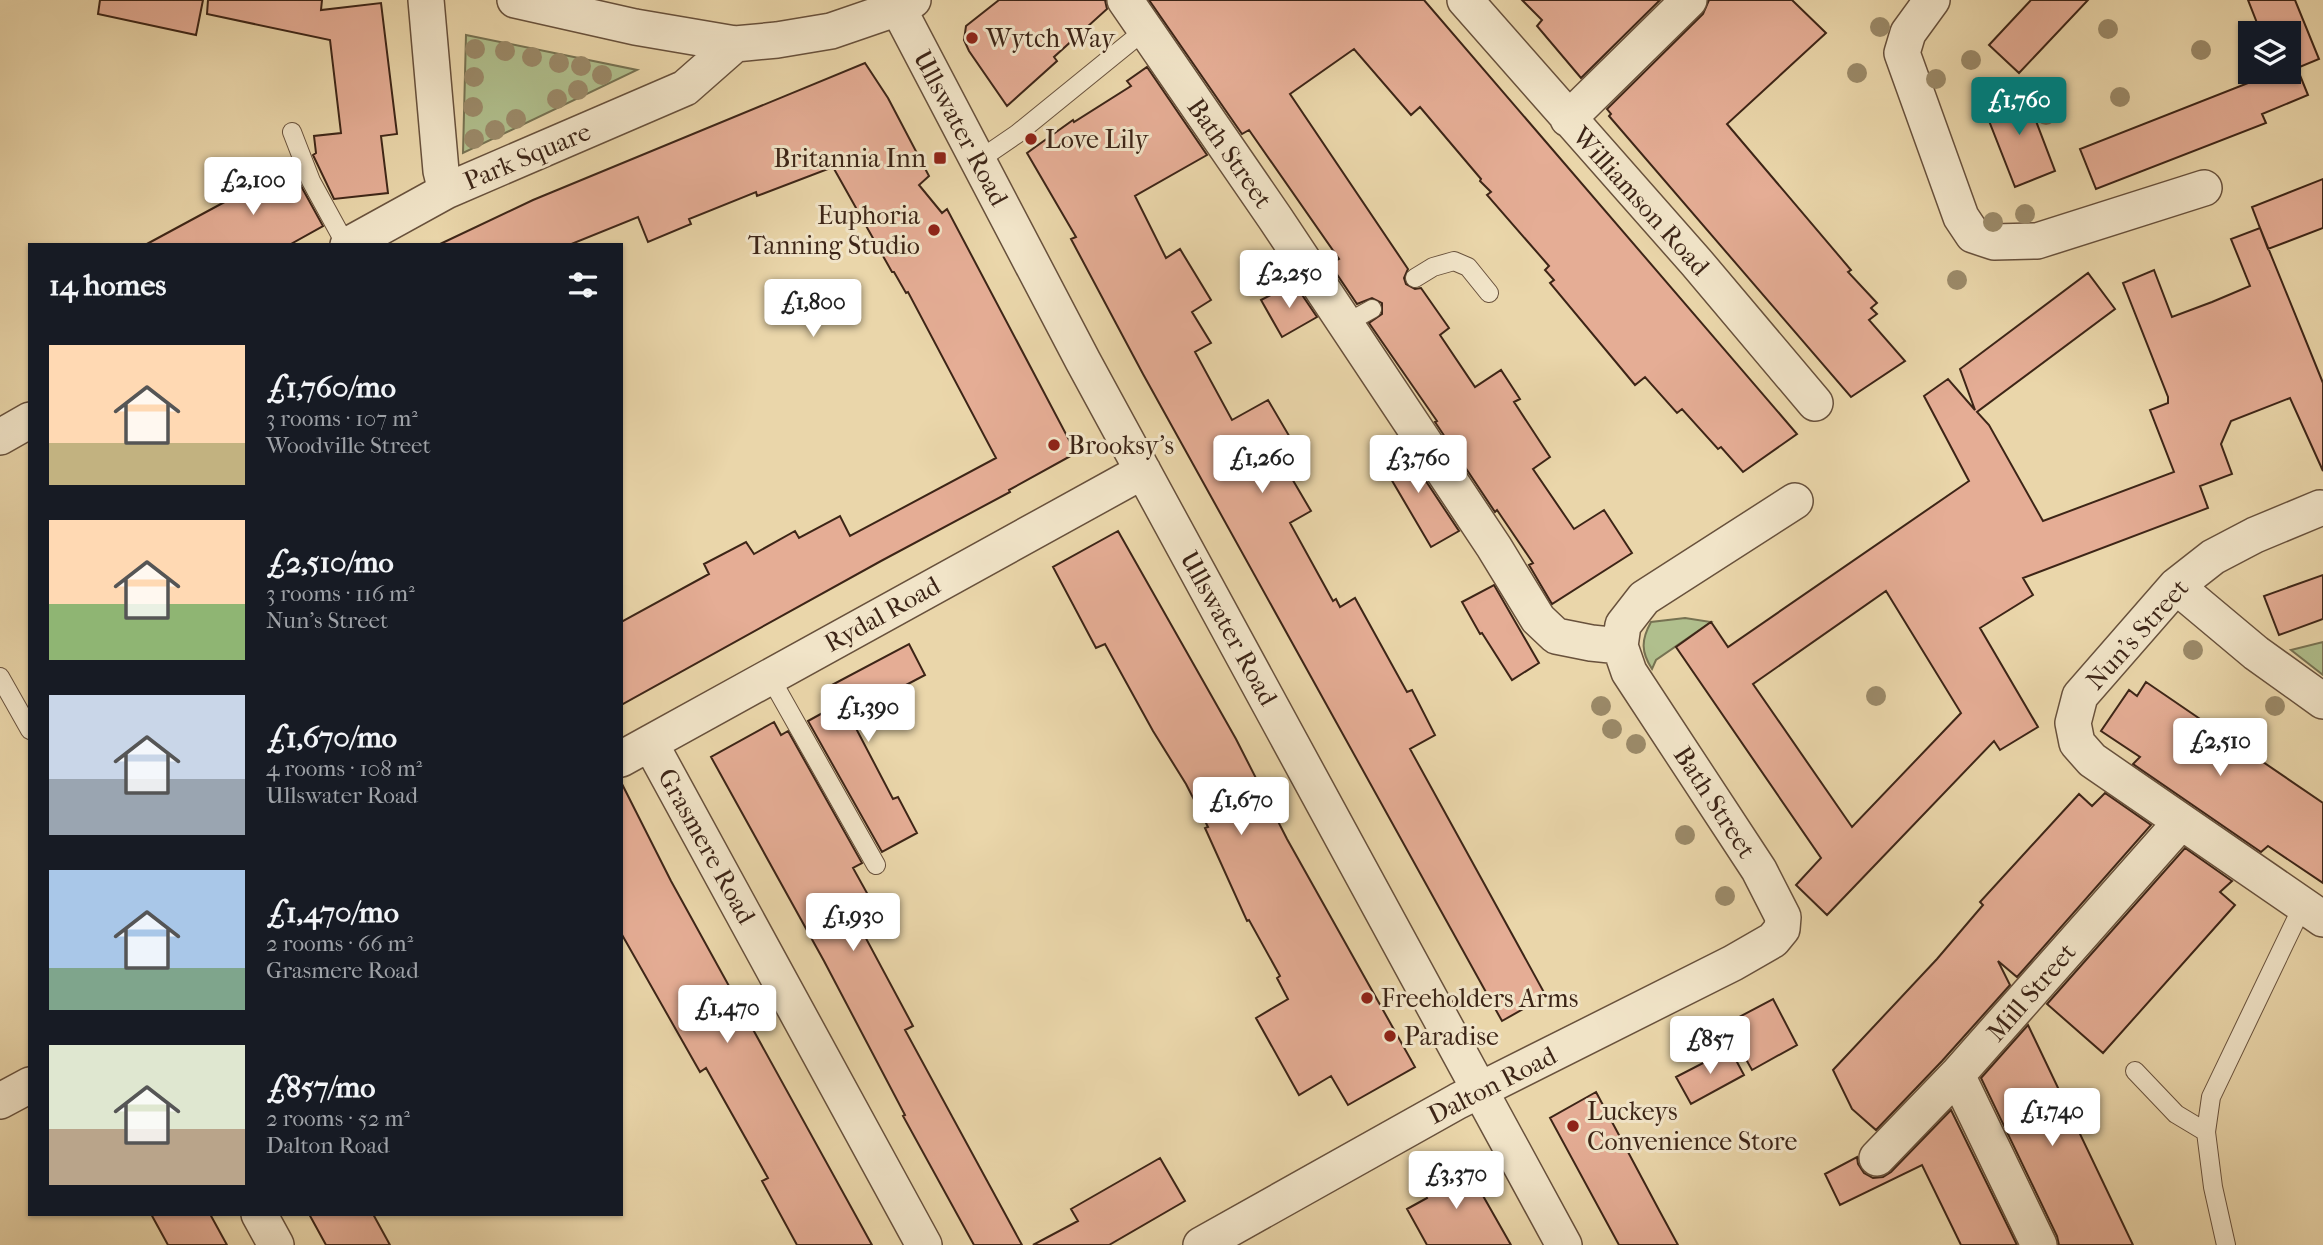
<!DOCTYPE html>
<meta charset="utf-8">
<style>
:root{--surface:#171b24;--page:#242831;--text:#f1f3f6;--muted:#9ea1a6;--accent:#0f766e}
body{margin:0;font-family:"IM FELL French Canon",serif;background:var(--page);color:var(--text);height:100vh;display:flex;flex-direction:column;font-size:26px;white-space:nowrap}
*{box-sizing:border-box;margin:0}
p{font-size:23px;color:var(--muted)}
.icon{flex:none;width:38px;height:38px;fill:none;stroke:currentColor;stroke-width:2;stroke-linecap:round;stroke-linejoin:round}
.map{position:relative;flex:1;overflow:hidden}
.side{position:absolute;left:28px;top:243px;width:595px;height:973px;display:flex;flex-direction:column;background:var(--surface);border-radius:0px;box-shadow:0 2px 5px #0004}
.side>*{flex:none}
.tools{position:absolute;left:2238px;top:21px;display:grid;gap:14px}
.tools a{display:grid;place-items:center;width:63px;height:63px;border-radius:0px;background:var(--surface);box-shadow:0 2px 5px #0004;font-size:35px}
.price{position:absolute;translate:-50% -60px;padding:0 16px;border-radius:7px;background:#fff;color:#222;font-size:23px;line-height:46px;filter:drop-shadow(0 2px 4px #0008)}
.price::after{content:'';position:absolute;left:50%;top:42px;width:21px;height:16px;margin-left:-10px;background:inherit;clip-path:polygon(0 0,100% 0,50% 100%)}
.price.on{background:var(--accent);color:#fff}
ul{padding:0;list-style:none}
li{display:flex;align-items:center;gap:21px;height:175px;padding:0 21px}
li span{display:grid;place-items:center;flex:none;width:196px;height:140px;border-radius:0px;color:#555}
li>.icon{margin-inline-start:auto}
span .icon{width:84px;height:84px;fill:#fffc;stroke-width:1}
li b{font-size:30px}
h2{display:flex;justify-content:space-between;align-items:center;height:84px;padding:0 21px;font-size:30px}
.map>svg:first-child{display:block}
.green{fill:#b0bf8d;stroke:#767252;stroke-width:2}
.building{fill:#e5ad95;stroke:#3d2517;stroke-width:2;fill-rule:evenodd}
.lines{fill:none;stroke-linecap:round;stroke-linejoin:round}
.service-casing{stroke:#68513c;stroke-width:20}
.minor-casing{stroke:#68513c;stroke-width:38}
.service{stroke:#f1e4c8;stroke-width:18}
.minor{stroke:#f1e4c8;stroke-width:35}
.tree{fill:#9b8a69}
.poi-dot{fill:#8f2418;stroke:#f1e4c8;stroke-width:2.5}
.labels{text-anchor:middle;stroke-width:6;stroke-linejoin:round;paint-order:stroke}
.poi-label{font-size:26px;fill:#3d2517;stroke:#f1e4c8;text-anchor:start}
.street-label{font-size:26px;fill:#3d2517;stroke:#f1e4c8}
</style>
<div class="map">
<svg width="2323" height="1245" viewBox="0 0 2323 1245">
<rect width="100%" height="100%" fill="#ead6aa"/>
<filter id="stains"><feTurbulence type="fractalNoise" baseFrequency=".00286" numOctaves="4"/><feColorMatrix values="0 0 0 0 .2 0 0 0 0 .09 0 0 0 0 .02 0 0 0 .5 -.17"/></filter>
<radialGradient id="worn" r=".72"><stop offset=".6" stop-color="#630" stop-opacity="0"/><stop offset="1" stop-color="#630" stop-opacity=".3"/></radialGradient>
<!-- green -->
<path class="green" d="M 466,35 L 637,70 L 463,153 Z
M 1685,618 L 1711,622 L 1656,660 L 1652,669 C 1641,652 1641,640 1651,622 Z
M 2323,642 L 2323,675 L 2291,650 Z"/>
<!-- building -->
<path class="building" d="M 100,0 L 203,0 L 196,35 L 98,14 Z
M 208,0 L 322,0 L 321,10 L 381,3 L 397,134 L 381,136 L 388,193 L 334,199 L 313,155 L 316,153 L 314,136 L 341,133 L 330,40 L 207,14 Z
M 999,0 L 1105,0 L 1107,9 L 1054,57 L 1057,61 L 1007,106 L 969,51 L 964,40 L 966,26 Z
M 1149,0 L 1424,0 L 1797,434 L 1743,472 L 1721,447 L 1718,449 L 1682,409 L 1677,413 L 1645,377 L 1635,385 L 1550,283 L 1554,280 L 1545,270 L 1549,266 L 1487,195 L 1491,192 L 1480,181 L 1481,179 L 1420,107 L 1411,115 L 1354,49 L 1290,94 L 1408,269 L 1404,278 L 1406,284 L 1415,289 L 1421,288 L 1449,328 L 1440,335 L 1475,387 L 1501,370 L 1520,399 L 1514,402 L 1550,457 L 1533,469 L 1574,529 L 1604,510 L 1632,553 L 1552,604 L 1529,565 L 1533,563 L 1497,510 L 1495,512 L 1435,422 L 1437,421 L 1369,323 L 1382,314 L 1382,303 L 1372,298 L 1357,304 L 1330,264 L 1339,259 L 1249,130 L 1242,134 Z
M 1522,0 L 1660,0 L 1581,78 L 1537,26 L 1542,20 Z
M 1709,0 L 1792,0 L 1826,33 L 1727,124 L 1851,270 L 1848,272 L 1877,303 L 1871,308 L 1877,314 L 1869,320 L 1905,361 L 1851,397 L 1609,116 L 1611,114 L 1607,109 L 1703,14 Z
M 2031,0 L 2088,0 L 2019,73 L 1989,45 Z
M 2248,0 L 2295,0 L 2319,59 L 2297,68 L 2308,95 L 2262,114 L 2266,123 L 2096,189 L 2080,149 L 2276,72 L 2289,72 L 2289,33 L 2261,33 Z
M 865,63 L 888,98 L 929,176 L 919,185 L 942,213 L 947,209 L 1076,453 L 1009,490 L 1010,492 L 881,561 L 621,705 L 621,622 L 709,574 L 704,564 L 746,542 L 754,554 L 795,531 L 799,538 L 840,516 L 850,536 L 996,458 L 908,292 L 906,293 L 894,272 L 892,272 L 833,167 L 757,196 L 756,192 L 689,219 L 691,224 L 648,242 L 638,217 L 569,245 L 438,245 L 533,200 Z
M 1147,67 L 1207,155 L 1135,196 L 1166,258 L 1180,249 L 1211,300 L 1192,312 L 1211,343 L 1195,352 L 1232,420 L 1268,400 L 1298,451 L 1281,460 L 1311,511 L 1290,523 L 1333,601 L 1336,599 L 1340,607 L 1355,598 L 1407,692 L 1412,690 L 1435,735 L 1410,749 L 1546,996 L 1502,1021 L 1143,374 L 1071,239 L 1076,237 L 1027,153 L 1073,120 L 1074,122 L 1131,86 L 1127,81 Z
M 2023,87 L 2055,171 L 2015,187 L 1982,103 Z
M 293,165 L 301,186 L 323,226 L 289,245 L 145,245 Z
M 2323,179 L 2323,228 L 2268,249 L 2252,207 Z
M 2260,228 L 2323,383 L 2323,471 L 2290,398 L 2231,421 L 2221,444 L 2232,474 L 2200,486 L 2208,508 L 2023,578 L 2033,595 L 1980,628 L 2038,727 L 2000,750 L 1994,741 L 1827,915 L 1796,885 L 1821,858 L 1676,647 L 1711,622 L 1728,647 L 1969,481 L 1924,396 L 1948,379 L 1975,410 L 1960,369 L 2088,273 L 2115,309 L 1977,412 L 1989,425 L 2043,521 L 2174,472 L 2150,410 L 2168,403 L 2168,397 L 2123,283 L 2154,270 L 2172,317 L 2212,302 L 2250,286 L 2231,239 ZM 1886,591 L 1961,713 L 1852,827 L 1753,684 Z
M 1294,283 L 1317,317 L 1282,337 L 1261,300 Z
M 1400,442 L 1459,531 L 1431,547 L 1377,455 Z
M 1118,531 L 1236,739 L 1287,839 L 1415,1067 L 1348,1105 L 1331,1076 L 1299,1095 L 1256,1018 L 1288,999 L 1277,978 L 1280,976 L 1249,920 L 1247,921 L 1205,828 L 1208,827 L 1186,784 L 1153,731 L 1105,644 L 1096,648 L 1053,567 Z
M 2323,575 L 2323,619 L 2279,635 L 2264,596 Z
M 1494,585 L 1539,663 L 1512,680 L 1482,633 L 1480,634 L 1462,602 Z
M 909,644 L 925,675 L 849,715 L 893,799 L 898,797 L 917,833 L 882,852 L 808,721 L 839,704 L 830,686 Z
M 2146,682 L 2323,803 L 2323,883 L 2268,846 L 2261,852 L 2133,764 L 2140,757 L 2101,731 L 2129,690 L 2137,696 Z
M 774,722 L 781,735 L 788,731 L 862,863 L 853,868 L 882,920 L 862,931 L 913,1026 L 905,1030 L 1022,1245 L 974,1245 L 903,1116 L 905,1115 L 824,961 L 711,757 Z
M 621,782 L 671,881 L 872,1245 L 797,1245 L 762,1181 L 768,1178 L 706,1068 L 700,1072 L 621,933 Z
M 2105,793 L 2151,825 L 2017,977 L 1998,961 L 2010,985 L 1942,1061 L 1876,1130 L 1852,1109 L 1833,1070 L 1937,959 L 1983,905 L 1980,902 L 2079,794 L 2092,806 Z
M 2185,848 L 2232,881 L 2220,892 L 2235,905 L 2103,1053 L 2047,1004 Z
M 1773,999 L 1797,1045 L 1752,1070 L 1726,1024 Z
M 2028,1025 L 2133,1245 L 2059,1245 L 2057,1236 L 1981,1078 Z
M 1730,1049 L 1744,1075 L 1691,1104 L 1676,1077 Z
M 1596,1092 L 1659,1210 L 1678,1245 L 1619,1245 L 1550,1118 Z
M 1951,1110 L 2017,1245 L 1961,1245 L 1922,1165 L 1840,1205 L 1825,1174 L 1857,1157 L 1858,1164 L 1864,1173 L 1873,1178 L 1883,1177 L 1891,1172 Z
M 1160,1158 L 1185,1201 L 1109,1245 L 1033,1245 L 1078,1221 L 1071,1209 Z
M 1463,1158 L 1478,1187 L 1511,1245 L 1427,1245 L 1407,1209 L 1427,1198 L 1419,1182 Z
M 151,1214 L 210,1214 L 227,1245 L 168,1245 Z
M 309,1214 L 373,1214 L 390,1245 L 326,1245 Z"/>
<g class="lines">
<defs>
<path id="service" d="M 292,132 L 311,181 L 346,245
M 979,160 L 1017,134 L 1145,30
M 1415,278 L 1433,267 L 1454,261 L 1468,267 L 1489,293
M 1345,324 L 1372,309
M 0,677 L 30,730
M 770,677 L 876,865
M 2135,1071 L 2176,1114 L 2206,1132
M 2226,1245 L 2213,1187 L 2206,1132 L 2211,1097 L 2303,905"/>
<path id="minor" d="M 426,0 L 441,171 L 446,191
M 515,0 L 635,27 L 735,44 L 777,40 L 831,31 L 898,8 L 913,0
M 1125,0 L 1275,218 L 1494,547 L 1538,619 L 1556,636 L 1591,643 L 1620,646
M 1465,0 L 1696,262 L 1815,403
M 1932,0 L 1908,33 L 1902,53 L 1961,217 L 1973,235 L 1994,242 L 2037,241 L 2204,188
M 898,8 L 1083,361 L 1564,1245
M 1568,119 L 1689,0
M 348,245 L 446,191 L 685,88 L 735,44
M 0,437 L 30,420
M 2320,508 L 2255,535 L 2213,557 L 2176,586 L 2080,696 L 2073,723 L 2077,743 L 2092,760 L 2323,919
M 2176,586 L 2256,653 L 2323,701
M 650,743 L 924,1245
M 621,759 L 1143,471
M 1957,1075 L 2039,1245
M 0,1101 L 30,1085
M 1877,1158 L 1957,1075 L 2181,822
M 259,1214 L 276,1245
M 1201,1245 L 1458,1101 L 1733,963 L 1773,940 L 1782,929 L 1783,917 L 1759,870 L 1629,672 L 1620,646 L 1623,625 L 1644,598 L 1795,501"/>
</defs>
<!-- service casing -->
<use href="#service" class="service-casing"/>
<!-- minor casing -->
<use href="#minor" class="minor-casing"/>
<!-- service -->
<use href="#service" class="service"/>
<!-- minor -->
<use href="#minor" class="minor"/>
</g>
<!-- trees -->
<g class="tree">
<circle cx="1880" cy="27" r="10"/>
<circle cx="2108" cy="29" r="10"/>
<circle cx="475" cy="49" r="10"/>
<circle cx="2201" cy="50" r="10"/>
<circle cx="505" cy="51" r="10"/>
<circle cx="532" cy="57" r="10"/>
<circle cx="1971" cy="60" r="10"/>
<circle cx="559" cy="63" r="10"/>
<circle cx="581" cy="66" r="10"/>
<circle cx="1857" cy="73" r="10"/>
<circle cx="602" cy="75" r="10"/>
<circle cx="474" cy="77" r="10"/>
<circle cx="1936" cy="79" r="10"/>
<circle cx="578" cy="90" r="10"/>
<circle cx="2120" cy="97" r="10"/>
<circle cx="557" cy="99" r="10"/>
<circle cx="473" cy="107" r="10"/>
<circle cx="2046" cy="115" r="10"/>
<circle cx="516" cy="119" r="10"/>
<circle cx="495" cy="130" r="10"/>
<circle cx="474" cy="139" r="10"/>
<circle cx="2025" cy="214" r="10"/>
<circle cx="1993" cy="222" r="10"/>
<circle cx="1957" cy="280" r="10"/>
<circle cx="2193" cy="650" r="10"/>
<circle cx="1876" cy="696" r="10"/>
<circle cx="1601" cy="706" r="10"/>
<circle cx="2275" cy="706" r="10"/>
<circle cx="1612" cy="729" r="10"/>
<circle cx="1636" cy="744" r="10"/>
<circle cx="1685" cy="835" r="10"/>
<circle cx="1725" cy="896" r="10"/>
</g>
<!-- markers -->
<g class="poi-dot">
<circle cx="972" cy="38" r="7"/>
<circle cx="1031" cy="139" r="7"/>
<rect x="933" y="151" width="14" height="14" rx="3.5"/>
<circle cx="934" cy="230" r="7"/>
<circle cx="1054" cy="445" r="7"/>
<circle cx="1367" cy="998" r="7"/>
<circle cx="1390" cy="1036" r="7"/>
<circle cx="1573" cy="1126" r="7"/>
</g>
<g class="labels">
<!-- poi labels -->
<g class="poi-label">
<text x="986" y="47">Wytch Way</text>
<text x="1045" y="148">Love Lily</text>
<text x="926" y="167" text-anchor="end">Britannia Inn</text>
<text x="920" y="224" text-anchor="end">Euphoria<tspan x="920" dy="30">Tanning Studio</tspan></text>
<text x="1068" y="454">Brooksy's</text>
<text x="1381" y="1007">Freeholders Arms</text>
<text x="1404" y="1045">Paradise</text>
<text x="1587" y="1120">Luckeys<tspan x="1587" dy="30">Convenience Store</tspan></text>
</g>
<!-- street labels -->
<g class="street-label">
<text transform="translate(961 128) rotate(62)" y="9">Ullswater Road</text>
<text transform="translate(1230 153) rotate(55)" y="9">Bath Street</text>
<text transform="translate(527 156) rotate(-23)" y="9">Park Square</text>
<text transform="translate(1641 201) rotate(48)" y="9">Williamson Road</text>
<text transform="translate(882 614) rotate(-29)" y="9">Rydal Road</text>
<text transform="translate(1229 628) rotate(61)" y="9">Ullswater Road</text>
<text transform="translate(2137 634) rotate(-48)" y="9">Nun's Street</text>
<text transform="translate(1715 802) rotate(57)" y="9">Bath Street</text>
<text transform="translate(707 846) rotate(61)" y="9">Grasmere Road</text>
<text transform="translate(2031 992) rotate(-49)" y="9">Mill Street</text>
<text transform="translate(1492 1085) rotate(-27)" y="9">Dalton Road</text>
</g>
</g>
<rect width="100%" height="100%" filter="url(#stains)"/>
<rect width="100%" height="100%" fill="url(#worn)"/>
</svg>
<div class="tools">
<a><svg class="icon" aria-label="layers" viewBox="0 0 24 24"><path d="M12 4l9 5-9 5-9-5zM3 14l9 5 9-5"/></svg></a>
</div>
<b class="price on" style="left:2019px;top:137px">£1,760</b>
<b class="price" style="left:253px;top:217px">£2,100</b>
<b class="price" style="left:1289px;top:310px">£2,250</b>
<b class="price" style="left:813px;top:339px">£1,800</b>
<b class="price" style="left:1262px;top:495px">£1,260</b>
<b class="price" style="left:1418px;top:495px">£3,760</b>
<b class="price" style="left:868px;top:744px">£1,390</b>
<b class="price" style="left:2220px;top:778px">£2,510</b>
<b class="price" style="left:1241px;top:837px">£1,670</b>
<b class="price" style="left:853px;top:953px">£1,930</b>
<b class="price" style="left:727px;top:1045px">£1,470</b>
<b class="price" style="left:1710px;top:1076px">£857</b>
<b class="price" style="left:2052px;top:1148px">£1,740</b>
<b class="price" style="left:1456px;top:1211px">£3,370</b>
<section class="side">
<h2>14 homes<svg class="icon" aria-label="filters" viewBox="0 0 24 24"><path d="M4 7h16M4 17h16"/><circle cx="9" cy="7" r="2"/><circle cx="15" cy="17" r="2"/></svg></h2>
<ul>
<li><span style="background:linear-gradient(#ffd9b3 70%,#c2b280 0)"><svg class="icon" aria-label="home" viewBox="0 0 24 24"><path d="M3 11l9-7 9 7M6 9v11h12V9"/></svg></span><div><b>£1,760/mo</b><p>3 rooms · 107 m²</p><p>Woodville Street</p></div></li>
<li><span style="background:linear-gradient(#ffd9b3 60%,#8fb573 0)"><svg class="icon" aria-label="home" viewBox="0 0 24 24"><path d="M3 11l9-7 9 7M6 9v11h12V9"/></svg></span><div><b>£2,510/mo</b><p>3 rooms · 116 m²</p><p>Nun's Street</p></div></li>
<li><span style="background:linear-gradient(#c9d6e8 60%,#9aa5b1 0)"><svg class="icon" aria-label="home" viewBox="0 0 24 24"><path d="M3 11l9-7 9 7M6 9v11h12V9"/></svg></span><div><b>£1,670/mo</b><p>4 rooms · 108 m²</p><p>Ullswater Road</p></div></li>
<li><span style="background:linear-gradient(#a9c7e8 70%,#7fa58c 0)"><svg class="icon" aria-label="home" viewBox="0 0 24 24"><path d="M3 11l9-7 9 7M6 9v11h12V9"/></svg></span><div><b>£1,470/mo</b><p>2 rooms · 66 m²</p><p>Grasmere Road</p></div></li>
<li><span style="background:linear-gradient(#dfe7d0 60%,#b9a48a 0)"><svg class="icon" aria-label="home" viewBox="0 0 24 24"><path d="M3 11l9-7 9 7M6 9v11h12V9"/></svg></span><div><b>£857/mo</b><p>2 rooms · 52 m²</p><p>Dalton Road</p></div></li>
</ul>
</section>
</div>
